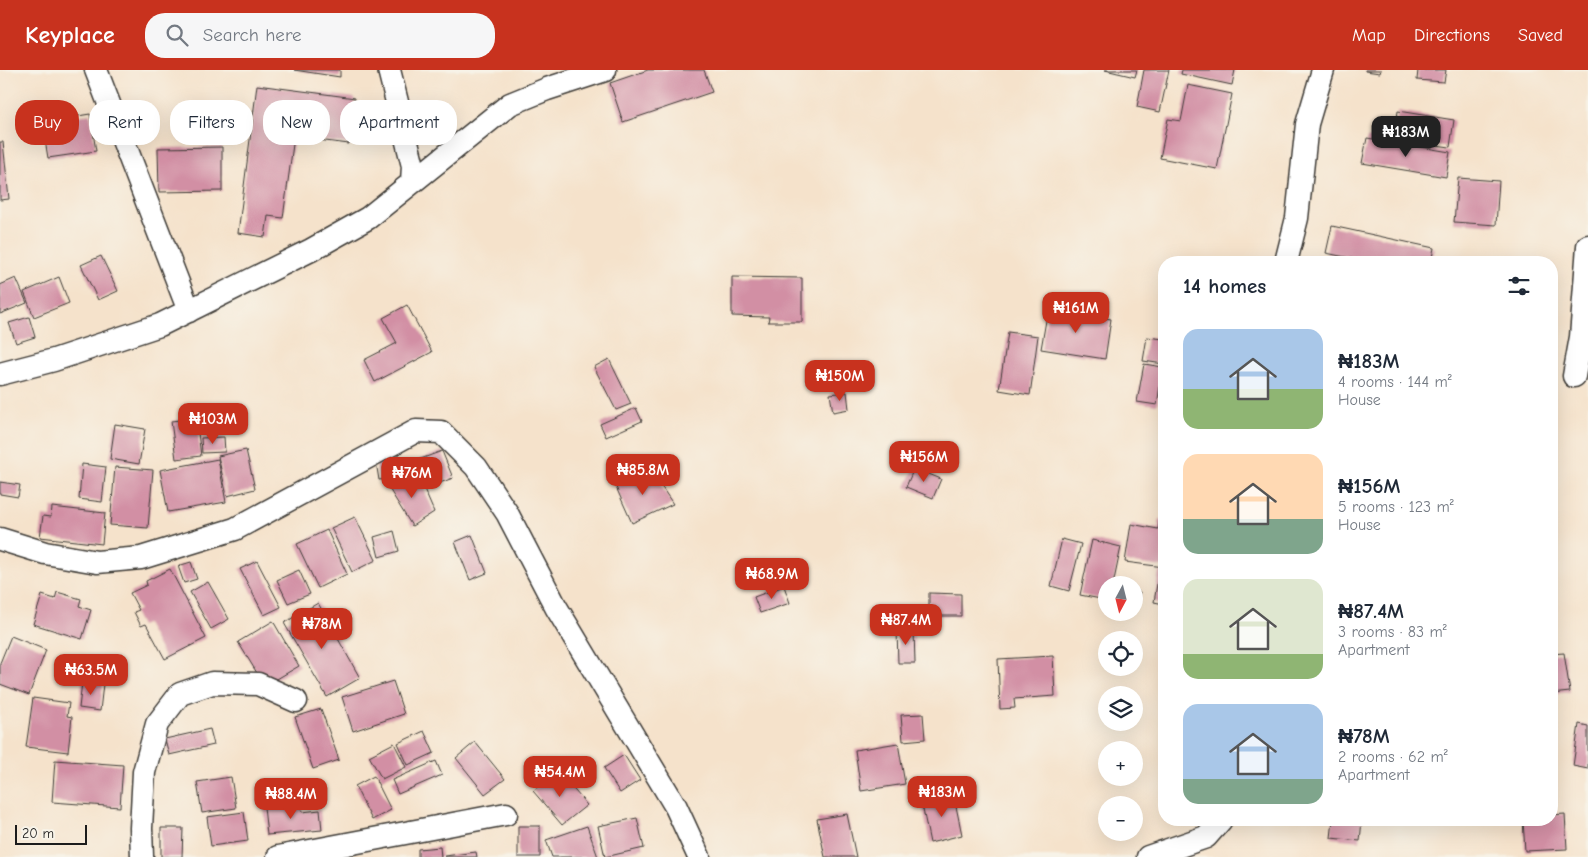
<!DOCTYPE html>
<meta charset="utf-8">
<style>
:root{--surface:#fff;--page:#f6f6f7;--text:#1f2937;--muted:#747a83;--accent:#c8321e}
body{margin:0;font-family:"Comic Neue",sans-serif;background:var(--page);color:var(--text);height:100vh;display:flex;flex-direction:column;font-size:19px;white-space:nowrap}
*{box-sizing:border-box;margin:0}
p{font-size:16px;color:var(--muted)}
.icon{flex:none;width:28px;height:28px;fill:none;stroke:currentColor;stroke-width:2;stroke-linecap:round;stroke-linejoin:round}
.map{position:relative;flex:1;overflow:hidden}
.side{position:absolute;left:1158px;top:186px;width:400px;height:570px;display:flex;flex-direction:column;background:var(--surface);border-radius:20px;box-shadow:0 5px 20px #0002}
.side>*{flex:none}
.guide{position:absolute;left:15px;top:30px;width:475px;height:45px;display:flex;gap:10px}
.needle{width:32px;rotate:187deg}
.buttons{position:absolute;left:1098px;top:506px;display:grid;gap:10px}
.buttons a{display:grid;place-items:center;width:45px;height:45px;border-radius:50%;background:var(--surface);box-shadow:0 5px 20px #0002;font-size:25px}
.scale{position:absolute;left:15px;bottom:12px;width:72px;box-sizing:border-box;padding-left:5px;border:2px solid #1c1c1c;border-top:0;font-size:14px;line-height:18px;white-space:nowrap;color:#1c1c1c;-webkit-text-stroke:4px #f7f3e8;paint-order:stroke}
.price{position:absolute;translate:-50% -42px;padding:0 11px;border-radius:10px;background:var(--accent);color:#fff;font-size:16px;line-height:32px;filter:drop-shadow(0 1px 2px #0008)}
.price::after{content:'';position:absolute;left:50%;top:30px;width:15px;height:11px;margin-left:-8px;background:inherit;clip-path:polygon(0 0,100% 0,50% 100%)}
.price.current{background:#222;color:#fff}
ul{padding:0;list-style:none}
li{display:flex;align-items:center;gap:15px;height:125px;padding:0 25px}
li span{display:grid;place-items:center;flex:none;width:140px;height:100px;border-radius:15px;color:#555}
li>.icon{margin-inline-start:auto}
span .icon{width:60px;height:60px;fill:#fffc;stroke-width:1}
li b{font-size:21px}
h2{display:flex;justify-content:space-between;align-items:center;height:60px;padding:0 25px;font-size:21px}
.tag{padding:0 18px;border-radius:20px;background:var(--surface);box-shadow:0 5px 20px #0002;font-size:18px;line-height:45px}
.tag.current{background:var(--accent);color:#fff}
header{display:flex;align-items:center;gap:30px;box-sizing:border-box;height:70px;padding:0 25px;background:var(--accent);color:#fff}
header strong{font-size:24px}
nav{display:flex;gap:28px;margin-inline-start:auto;font-size:18px}
.search{width:350px;height:45px;background:var(--page);display:flex;align-items:center;gap:12px;box-sizing:border-box;padding:0 18px;border-radius:20px;color:var(--muted);font-size:19px}
.map>svg:first-child{display:block}
.building{fill:#d28fa4}
.lines{fill:none;stroke-linecap:round;stroke-linejoin:round}
.minor-casing{stroke:#3d3a36;stroke-width:25}
.minor{stroke:#fff;stroke-width:22}
</style>
<header>
<strong>Keyplace</strong>
<div class="search"><svg class="icon" aria-label="search" viewBox="0 0 24 24"><circle cx="10" cy="10" r="6"/><path d="M15 15l6 6"/></svg>Search here</div>
<nav><a>Map</a><a>Directions</a><a>Saved</a></nav>
</header>
<div class="map">
<svg width="1588" height="787" viewBox="0 0 1588 787">
<rect width="100%" height="100%" fill="#f7f3e8"/>
<filter id="ink" filterUnits="userSpaceOnUse"><feTurbulence type="fractalNoise" baseFrequency=".02" numOctaves="2"/><feDisplacementMap in="SourceGraphic" scale="10" xChannelSelector="R" yChannelSelector="G"/><feConvolveMatrix kernelMatrix="1 2 1 2 8 2 1 2 1" color-interpolation-filters="sRGB"/></filter>
<filter id="wash" filterUnits="userSpaceOnUse"><feTurbulence type="fractalNoise" baseFrequency=".0096" numOctaves="4" result="noise"/><feDisplacementMap in="SourceGraphic" scale="20" xChannelSelector="R" yChannelSelector="G"/><feGaussianBlur stdDeviation="1.12" result="paint"/><feColorMatrix in="noise" values="0 0 0 0 0 0 0 0 0 0 0 0 0 0 0 0 0 1.4 0 .05"/><feComposite in="paint" operator="in"/></filter>
<g filter="url(#wash)">
<rect width="100%" height="100%" fill="#f5e2cb"/>
<g id="blocks">
<!-- building -->
<path class="building" d="M 294,0 L 340,0 L 340,7 Z
M 648,0 L 704,0 L 712,22 L 623,52 L 610,13 Z
M 1105,0 L 1137,0 L 1135,7 Z
M 1144,0 L 1169,0 L 1160,42 L 1137,37 Z
M 1182,0 L 1235,0 L 1232,15 L 1181,4 Z
M 1365,0 L 1381,0 L 1380,3 L 1365,1 Z
M 1418,0 L 1446,0 L 1444,12 L 1417,10 Z
M 257,15 L 355,28 L 349,74 L 294,67 L 283,148 L 268,146 L 265,167 L 238,163 Z
M 1188,15 L 1232,24 L 1217,99 L 1160,88 L 1168,49 L 1181,51 Z
M 1398,41 L 1454,50 L 1450,77 L 1394,69 Z
M 90,44 L 96,81 L 48,88 L 42,52 Z
M 1367,68 L 1450,82 L 1446,107 L 1362,93 Z
M 0,72 L 3,72 L 9,129 L 0,130 Z
M 222,77 L 222,121 L 159,122 L 158,78 Z
M 1458,108 L 1499,111 L 1496,155 L 1454,152 Z
M 1332,156 L 1434,178 L 1431,192 L 1369,192 L 1326,183 Z
M 101,186 L 118,221 L 98,230 L 81,195 Z
M 59,207 L 69,233 L 34,247 L 24,222 Z
M 732,207 L 802,208 L 802,252 L 768,252 L 769,247 L 732,246 Z
M 16,208 L 27,233 L 0,244 L 0,215 Z
M 407,235 L 432,282 L 375,312 L 364,290 L 397,273 L 383,248 Z
M 1048,239 L 1111,249 L 1105,289 L 1041,279 Z
M 29,247 L 35,267 L 16,273 L 9,253 Z
M 1008,262 L 1038,266 L 1030,325 L 999,320 Z
M 1147,267 L 1164,269 L 1164,294 L 1143,291 Z
M 609,289 L 631,334 L 616,340 L 594,297 Z
M 1144,294 L 1163,297 L 1157,335 L 1137,332 Z
M 847,322 L 849,339 L 833,342 L 830,324 Z
M 636,338 L 642,351 L 606,367 L 600,354 Z
M 196,348 L 201,386 L 176,389 L 171,351 Z
M 115,354 L 145,359 L 139,394 L 110,389 Z
M 224,367 L 225,382 L 202,383 L 201,368 Z
M 246,380 L 255,419 L 227,426 L 218,386 Z
M 442,381 L 453,408 L 429,417 L 418,390 Z
M 218,389 L 226,432 L 168,442 L 160,400 Z
M 393,390 L 395,408 L 379,410 L 376,392 Z
M 82,394 L 106,397 L 102,432 L 79,429 Z
M 115,397 L 153,400 L 148,458 L 110,455 Z
M 914,398 L 941,409 L 933,428 L 906,417 Z
M 651,401 L 673,434 L 632,453 L 615,415 Z
M 418,405 L 434,442 L 412,456 L 388,417 Z
M 0,412 L 20,415 L 18,427 L 0,424 Z
M 52,437 L 105,443 L 102,474 L 40,467 L 43,446 L 51,447 Z
M 355,447 L 376,490 L 352,502 L 331,458 Z
M 1160,449 L 1164,450 L 1164,497 L 1125,492 L 1131,454 L 1158,459 Z
M 327,460 L 347,504 L 318,518 L 297,474 Z
M 394,461 L 399,481 L 379,487 L 374,467 Z
M 472,465 L 487,503 L 470,510 L 455,472 Z
M 1062,469 L 1081,474 L 1069,521 L 1051,516 Z
M 1092,470 L 1121,477 L 1113,515 L 1106,515 L 1106,530 L 1080,525 Z
M 257,491 L 281,537 L 264,545 L 240,499 Z
M 191,492 L 197,509 L 184,513 L 178,496 Z
M 170,499 L 206,568 L 165,589 L 146,554 L 141,556 L 134,542 L 139,540 L 130,523 L 147,515 L 146,511 Z
M 299,500 L 310,524 L 288,533 L 277,510 Z
M 1159,502 L 1164,503 L 1164,534 L 1154,532 Z
M 208,512 L 229,549 L 211,559 L 190,522 Z
M 784,516 L 790,533 L 760,543 L 754,527 Z
M 1134,520 L 1140,522 L 1136,537 L 1134,537 Z
M 57,522 L 81,529 L 79,536 L 91,540 L 82,569 L 33,554 L 42,525 L 55,529 Z
M 929,523 L 961,524 L 961,546 L 929,546 Z
M 318,533 L 360,608 L 327,627 L 284,553 Z
M 273,551 L 299,596 L 265,616 L 238,572 Z
M 897,560 L 914,560 L 915,593 L 898,593 Z
M 11,566 L 46,580 L 29,625 L 0,614 L 0,593 Z
M 1564,583 L 1570,622 L 1551,624 L 1551,584 Z
M 1053,586 L 1055,626 L 1014,629 L 1015,638 L 1000,639 L 998,589 Z
M 393,611 L 404,644 L 353,661 L 342,627 Z
M 82,612 L 103,614 L 100,641 L 79,638 Z
M 33,628 L 69,633 L 67,646 L 72,647 L 68,682 L 26,677 Z
M 321,639 L 339,690 L 313,699 L 295,647 Z
M 923,644 L 925,669 L 903,671 L 901,645 Z
M 1579,654 L 1588,656 L 1588,699 L 1573,696 Z
M 210,659 L 214,675 L 169,685 L 165,669 Z
M 424,661 L 434,683 L 408,695 L 398,673 Z
M 475,672 L 505,709 L 485,724 L 456,688 Z
M 394,673 L 406,697 L 382,709 L 369,686 Z
M 898,673 L 905,714 L 861,721 L 855,680 Z
M 624,685 L 640,710 L 620,723 L 604,698 Z
M 55,690 L 123,695 L 120,737 L 52,732 Z
M 436,691 L 442,705 L 398,724 L 392,710 Z
M 557,700 L 587,735 L 562,755 L 533,721 Z
M 374,706 L 391,740 L 372,750 L 355,716 Z
M 231,707 L 236,738 L 202,743 L 197,712 Z
M 953,722 L 962,765 L 930,773 L 921,730 Z
M 301,733 L 302,742 L 320,740 L 322,760 L 267,765 L 264,737 Z
M 244,742 L 248,771 L 211,776 L 207,747 Z
M 847,744 L 856,787 L 825,787 L 817,749 Z
M 1565,744 L 1567,779 L 1525,781 L 1523,750 L 1551,750 L 1551,745 Z
M 637,748 L 644,778 L 605,787 L 598,756 Z
M 1333,750 L 1362,750 L 1360,771 L 1331,768 Z
M 518,756 L 540,756 L 540,787 L 518,787 Z
M 587,756 L 598,787 L 552,787 L 546,770 Z
M 161,758 L 183,758 L 182,787 L 161,787 Z
M 440,777 L 441,787 L 418,787 L 418,779 Z
M 476,782 L 477,787 L 445,787 L 445,786 Z"/>
</g>
</g>
<g filter="url(#ink)">
<use href="#blocks" fill-opacity="0" stroke="#3d3a36" stroke-width="1"/>
<g class="lines">
<defs>
<path id="minor" d="M 96,0 L 189,241
M 389,0 L 413,96 L 412,112
M 1286,192 L 1297,148 L 1307,54 L 1323,0
M 0,304 L 54,290 L 160,255 L 311,180 L 368,148 L 510,34 L 547,19 L 605,0
M 1574,306 L 1581,267 L 1588,176
M 0,469 L 45,483 L 97,492 L 141,488 L 235,459 L 416,361 L 441,362 L 476,397 L 507,443 L 556,537 L 676,737 L 699,787
M 142,787 L 141,758 L 144,702 L 157,654 L 180,624 L 212,613 L 258,614 L 296,631
M 278,787 L 506,744
M 1148,787 L 1206,767 L 1221,750"/>
</defs>
<!-- minor casing -->
<use href="#minor" class="minor-casing"/>
<!-- minor -->
<use href="#minor" class="minor"/>
</g>
</g>
</svg>
<div class="buttons">
<a><svg class="needle" viewBox="-14 -14 28 28"><path d="M0-13l5 13h-10z" fill="#e53935"/><path d="M0 13l5-13h-10z" fill="#747a83"/></svg></a>
<a><svg class="icon" aria-label="locate" viewBox="0 0 24 24"><circle cx="12" cy="12" r="6"/><path d="M12 2v4M12 18v4M2 12h4M18 12h4"/></svg></a>
<a><svg class="icon" aria-label="layers" viewBox="0 0 24 24"><path d="M12 4l9 5-9 5-9-5zM3 14l9 5 9-5"/></svg></a>
<a>+</a>
<a>−</a>
</div>
<div class="scale">20 m</div>
<b class="price current" style="left:1406px;top:88px">₦183M</b>
<b class="price" style="left:1076px;top:264px">₦161M</b>
<b class="price" style="left:840px;top:332px">₦150M</b>
<b class="price" style="left:213px;top:375px">₦103M</b>
<b class="price" style="left:924px;top:413px">₦156M</b>
<b class="price" style="left:643px;top:426px">₦85.8M</b>
<b class="price" style="left:412px;top:429px">₦76M</b>
<b class="price" style="left:772px;top:530px">₦68.9M</b>
<b class="price" style="left:906px;top:576px">₦87.4M</b>
<b class="price" style="left:322px;top:580px">₦78M</b>
<b class="price" style="left:91px;top:626px">₦63.5M</b>
<b class="price" style="left:560px;top:728px">₦54.4M</b>
<b class="price" style="left:942px;top:748px">₦183M</b>
<b class="price" style="left:291px;top:750px">₦88.4M</b>
<div class="guide">
<a class="tag current">Buy</a>
<a class="tag">Rent</a>
<a class="tag">Filters</a>
<a class="tag">New</a>
<a class="tag">Apartment</a>
</div>
<section class="side">
<h2>14 homes<svg class="icon" aria-label="filters" viewBox="0 0 24 24"><path d="M4 7h16M4 17h16"/><circle cx="9" cy="7" r="2"/><circle cx="15" cy="17" r="2"/></svg></h2>
<ul>
<li><span style="background:linear-gradient(#a9c7e8 60%,#8fb573 0)"><svg class="icon" aria-label="home" viewBox="0 0 24 24"><path d="M3 11l9-7 9 7M6 9v11h12V9"/></svg></span><div><b>₦183M</b><p>4 rooms · 144 m²</p><p>House</p></div></li>
<li><span style="background:linear-gradient(#ffd9b3 65%,#7fa58c 0)"><svg class="icon" aria-label="home" viewBox="0 0 24 24"><path d="M3 11l9-7 9 7M6 9v11h12V9"/></svg></span><div><b>₦156M</b><p>5 rooms · 123 m²</p><p>House</p></div></li>
<li><span style="background:linear-gradient(#dfe7d0 75%,#8fb573 0)"><svg class="icon" aria-label="home" viewBox="0 0 24 24"><path d="M3 11l9-7 9 7M6 9v11h12V9"/></svg></span><div><b>₦87.4M</b><p>3 rooms · 83 m²</p><p>Apartment</p></div></li>
<li><span style="background:linear-gradient(#a9c7e8 75%,#7fa58c 0)"><svg class="icon" aria-label="home" viewBox="0 0 24 24"><path d="M3 11l9-7 9 7M6 9v11h12V9"/></svg></span><div><b>₦78M</b><p>2 rooms · 62 m²</p><p>Apartment</p></div></li>
</ul>
</section>
</div>
